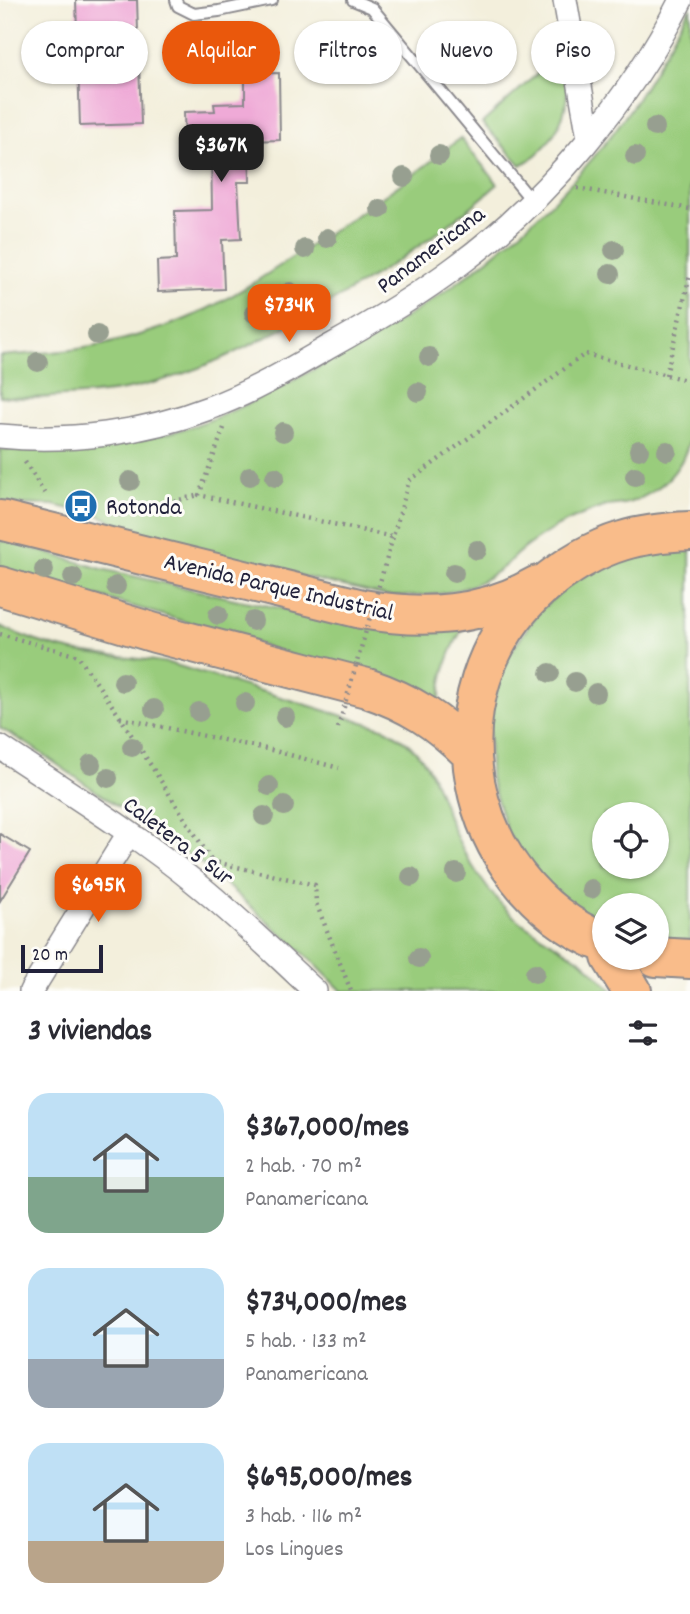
<!DOCTYPE html>
<html lang="es">
<meta charset="utf-8">
<style>
:root{--surface:#fff;--page:#f7f7f7;--text:#2b2b33;--muted:#7c7c81;--accent:#ea580c}
body{margin:0;font-family:Dekko,sans-serif;background:var(--page);color:var(--text);height:100vh;display:flex;flex-direction:column;font-size:26px;white-space:nowrap}
*{box-sizing:border-box;margin:0}
p{font-size:23px;color:var(--muted)}
.icon{flex:none;width:38px;height:38px;fill:none;stroke:currentColor;stroke-width:2;stroke-linecap:round;stroke-linejoin:round}
.map{position:relative;height:991px;overflow:hidden}
.details{display:flex;flex-direction:column;background:var(--surface);flex:1}
.details>*{flex:none}
.top-card{position:absolute;left:21px;top:21px;width:649px;height:63px;display:flex;gap:14px}
.controls{position:absolute;left:592px;top:802px;display:grid;gap:14px}
.controls a{display:grid;place-items:center;width:77px;height:77px;border-radius:50%;background:var(--surface);box-shadow:0 2px 5px #0004;font-size:35px}
.scale{position:absolute;left:21px;bottom:18px;width:82px;box-sizing:border-box;padding-left:7px;border:4px solid #22223b;border-top:0;font-size:19px;line-height:24px;white-space:nowrap;color:#22223b;-webkit-text-stroke:5px #fdfcf7;paint-order:stroke}
.price{position:absolute;translate:-50% -60px;padding:0 16px;border-radius:14px;background:var(--accent);color:#fff;font-size:23px;line-height:46px;filter:drop-shadow(0 2px 4px #0008)}
.price::after{content:'';position:absolute;left:50%;top:42px;width:21px;height:16px;margin-left:-10px;background:inherit;clip-path:polygon(0 0,100% 0,50% 100%)}
.price.active{background:#222;color:#fff}
ul{padding:0;list-style:none}
li{display:flex;align-items:center;gap:21px;height:175px;padding:0 28px}
li span{display:grid;place-items:center;flex:none;width:196px;height:140px;border-radius:21px;color:#555}
li>.icon{margin-inline-start:auto}
span .icon{width:84px;height:84px;fill:#fffc;stroke-width:1}
li b{font-size:30px}
h2{display:flex;justify-content:space-between;align-items:center;height:84px;padding:0 28px;font-size:30px}
.chip{padding:0 24px;border-radius:32px;background:var(--surface);box-shadow:0 2px 5px #0004;font-size:24px;line-height:63px}
.chip.active{background:var(--accent);color:#fff}
.map>svg:first-child{display:block}
.green{fill:#99cc7c;stroke:#5e775c;stroke-width:2;fill-rule:evenodd}
.building{fill:#efaad7}
.lines{fill:none;stroke-linecap:round;stroke-linejoin:round}
.lane-casing{stroke:#8a888c;stroke-width:14}
.street-casing{stroke:#8a888c;stroke-width:26}
.highway-casing{stroke:#8a888c;stroke-width:42}
.path{stroke:#8a888c;stroke-width:4.5;stroke-dasharray:2 5;stroke-linecap:butt}
.lane{stroke:#fff;stroke-width:10}
.street{stroke:#fff;stroke-width:23}
.highway{stroke:#f9bc8a;stroke-width:38}
.path-bridge{stroke:#8a888c;stroke-width:4.5;stroke-dasharray:2 5;stroke-linecap:butt}
.tree{fill:#979f90}
.labels{text-anchor:middle;stroke-width:6;stroke-linejoin:round;paint-order:stroke}
.street-label{font-size:24px;fill:#22223b;stroke:#fdfcf7}
.poi-label{font-size:24px;fill:#22223b;stroke:#fdfcf7;text-anchor:start}
</style>
<div class="map">
<svg width="690" height="991" viewBox="0 0 690 991">
<rect width="100%" height="100%" fill="#fdfcf7"/>
<filter id="ink" filterUnits="userSpaceOnUse"><feTurbulence type="fractalNoise" baseFrequency=".0143" numOctaves="2"/><feDisplacementMap in="SourceGraphic" scale="14" xChannelSelector="R" yChannelSelector="G"/><feConvolveMatrix kernelMatrix="1 2 1 2 8 2 1 2 1" color-interpolation-filters="sRGB"/></filter>
<filter id="wash" filterUnits="userSpaceOnUse"><feTurbulence type="fractalNoise" baseFrequency=".00686" numOctaves="4" result="noise"/><feDisplacementMap in="SourceGraphic" scale="28" xChannelSelector="R" yChannelSelector="G"/><feGaussianBlur stdDeviation="1.57" result="paint"/><feColorMatrix in="noise" values="0 0 0 0 0 0 0 0 0 0 0 0 0 0 0 0 0 1.4 0 .05"/><feComposite in="paint" operator="in"/></filter>
<g filter="url(#wash)">
<rect width="100%" height="100%" fill="#f3efdc"/>
<!-- green -->
<path class="green" d="M 690,7 L 690,441 C 686,449 684,458 679,465 C 668,483 648,497 628,503 C 621,505 614,505 607,506 C 590,511 574,518 558,526 C 544,534 530,543 518,553 C 511,559 506,566 498,571 C 465,595 426,597 386,596 L 173,546 L 98,515 L 53,505 L 0,504 L 0,449 C 58,453 116,447 173,432 C 226,418 274,391 322,365 C 355,346 390,328 422,307 C 491,262 563,199 613,133 C 643,94 666,50 690,7 Z
M 560,36 C 563,55 568,75 567,95 C 565,124 546,152 521,165 L 482,123 L 555,58 L 557,37 Z
M 460,138 L 498,184 C 439,237 370,281 300,319 C 249,347 195,374 138,387 C 114,393 89,395 64,396 C 43,398 21,399 0,396 L 0,356 C 36,353 71,352 106,344 C 134,337 162,329 188,318 C 234,298 275,269 317,241 C 366,209 415,176 460,138 Z
M 0,539 L 102,569 L 239,600 L 351,622 L 466,623 C 448,652 441,674 439,708 L 235,636 L 0,568 Z
M 690,547 L 690,941 L 656,939 L 656,905 L 604,905 L 604,923 L 589,918 L 542,882 L 508,834 L 490,778 L 489,718 L 505,661 L 538,612 L 571,583 L 610,561 ZM 604,814 L 656,814 L 656,866 L 604,866 Z
M 0,626 C 23,637 48,646 73,651 C 106,657 139,657 172,664 L 386,729 C 432,754 433,780 451,824 C 458,841 468,860 479,876 C 490,892 503,908 518,920 C 538,935 561,946 582,961 C 593,970 603,981 613,991 L 342,991 L 309,958 L 206,867 L 29,745 L 0,728 Z"/>
<g id="blocks">
<!-- building -->
<path class="building" d="M 76,0 L 137,0 L 141,124 L 80,126 Z
M 279,73 L 280,140 L 249,141 L 250,182 L 238,182 L 241,239 L 222,240 L 224,289 L 158,292 L 157,261 L 176,260 L 175,211 L 212,210 L 211,143 L 185,144 L 184,112 L 215,111 L 214,104 L 245,103 L 245,74 Z
M 0,834 L 30,852 L 0,901 Z"/>
</g>
</g>
<g filter="url(#ink)">
<use href="#blocks" fill-opacity="0" stroke="#8a888c" stroke-width="2"/>
<g class="lines">
<defs>
<path id="lane" d="M 176,0 L 178,6 L 194,14 L 219,11 L 272,0
M 353,0 L 372,8 L 532,201"/>
<path id="street" d="M 565,0 L 589,138
M 0,436 C 69,443 144,433 209,408 C 250,393 289,370 327,348 C 372,323 416,297 457,266 C 547,200 631,99 681,0
M 0,747 C 66,791 135,833 197,884 C 238,917 276,955 315,991
M 31,991 L 129,833"/>
<path id="highway" d="M 0,520 L 362,609 C 423,620 482,617 538,585
M 0,586 L 155,633 L 367,688 C 411,703 438,721 471,753
M 604,943 C 462,883 424,693 540,588 C 564,568 592,550 622,541 C 644,534 667,532 690,531
M 611,957 L 632,991
M 656,957 L 690,959"/>
</defs>
<!-- lane casing -->
<use href="#lane" class="lane-casing"/>
<!-- street casing -->
<use href="#street" class="street-casing"/>
<!-- highway casing -->
<use href="#highway" class="highway-casing"/>
<!-- path -->
<path class="path" d="M 577,188 L 690,209
M 666,375 L 690,275
M 224,428 L 199,495 L 393,537 L 409,481 L 585,354 L 690,381
M 25,462 L 47,497
M 119,515 L 199,495
M 0,634 L 78,656 L 120,717 L 212,861
M 120,718 L 271,750 L 339,768
M 211,861 L 315,885 L 316,903 L 351,991"/>
<!-- lane -->
<use href="#lane" class="lane"/>
<!-- street -->
<use href="#street" class="street"/>
<!-- highway -->
<use href="#highway" class="highway"/>
<!-- path-bridge -->
<path class="path-bridge" d="M 338,728 L 393,537"/>
</g>
<!-- trees -->
<g class="tree">
<circle cx="655" cy="127" r="10"/>
<circle cx="439" cy="155" r="10"/>
<circle cx="635" cy="156" r="10"/>
<circle cx="404" cy="177" r="10"/>
<circle cx="380" cy="209" r="10"/>
<circle cx="327" cy="238" r="10"/>
<circle cx="305" cy="249" r="10"/>
<circle cx="614" cy="250" r="10"/>
<circle cx="610" cy="274" r="10"/>
<circle cx="290" cy="292" r="10"/>
<circle cx="254" cy="313" r="10"/>
<circle cx="97" cy="335" r="10"/>
<circle cx="429" cy="357" r="10"/>
<circle cx="38" cy="362" r="10"/>
<circle cx="418" cy="392" r="10"/>
<circle cx="283" cy="432" r="10"/>
<circle cx="639" cy="450" r="10"/>
<circle cx="667" cy="451" r="10"/>
<circle cx="250" cy="476" r="10"/>
<circle cx="635" cy="476" r="10"/>
<circle cx="275" cy="477" r="10"/>
<circle cx="130" cy="481" r="10"/>
<circle cx="477" cy="550" r="10"/>
<circle cx="44" cy="570" r="10"/>
<circle cx="454" cy="573" r="10"/>
<circle cx="73" cy="577" r="10"/>
<circle cx="116" cy="586" r="10"/>
<circle cx="218" cy="615" r="10"/>
<circle cx="253" cy="621" r="10"/>
<circle cx="550" cy="673" r="10"/>
<circle cx="123" cy="682" r="10"/>
<circle cx="575" cy="682" r="10"/>
<circle cx="596" cy="693" r="10"/>
<circle cx="245" cy="703" r="10"/>
<circle cx="154" cy="709" r="10"/>
<circle cx="199" cy="712" r="10"/>
<circle cx="285" cy="717" r="10"/>
<circle cx="132" cy="747" r="10"/>
<circle cx="91" cy="764" r="10"/>
<circle cx="108" cy="778" r="10"/>
<circle cx="269" cy="786" r="10"/>
<circle cx="284" cy="806" r="10"/>
<circle cx="264" cy="816" r="10"/>
<circle cx="456" cy="873" r="10"/>
<circle cx="411" cy="877" r="10"/>
<circle cx="591" cy="889" r="10"/>
<circle cx="419" cy="958" r="10"/>
<circle cx="535" cy="973" r="10"/>
</g>
</g>
<!-- icons -->
<defs>
<symbol id="bus-disc" viewBox="-11 -11 22 22"><circle r="9.5" fill="#1f6fb2" stroke="#fdfcf7"/><path d="M-5-6H5V4H4V6H2V4H-2V6H-4V4H-5ZM-3.5-4V0h7V-4ZM-3.5 1.2v1.5H-2V1.2ZM2 1.2v1.5H3.5V1.2Z" fill="#fff"/></symbol>
</defs>
<g fill-rule="evenodd">
<use href="#bus-disc" x="62" y="487" width="38" height="38"/>
</g>
<g class="labels">
<!-- street labels -->
<g class="street-label">
<text transform="translate(430 249) rotate(-37)" y="8">Panamericana</text>
<text transform="translate(279 586) rotate(13)" y="8">Avenida Parque Industrial</text>
<text transform="translate(179 840) rotate(37)" y="8">Caletera 5 Sur</text>
</g>
<!-- poi labels -->
<g class="poi-label">
<text x="106" y="514">Rotonda</text>
</g>
</g>
</svg>
<div class="controls">
<a><svg class="icon" aria-label="locate" viewBox="0 0 24 24"><circle cx="12" cy="12" r="6"/><path d="M12 2v4M12 18v4M2 12h4M18 12h4"/></svg></a>
<a><svg class="icon" aria-label="layers" viewBox="0 0 24 24"><path d="M12 4l9 5-9 5-9-5zM3 14l9 5 9-5"/></svg></a>
</div>
<div class="scale">20 m</div>
<b class="price active" style="left:221px;top:184px">$367K</b>
<b class="price" style="left:289px;top:344px">$734K</b>
<b class="price" style="left:98px;top:924px">$695K</b>
<div class="top-card">
<a class="chip">Comprar</a>
<a class="chip active">Alquilar</a>
<a class="chip">Filtros</a>
<a class="chip">Nuevo</a>
<a class="chip">Piso</a>
</div>
</div>
<section class="details">
<h2>3 viviendas<svg class="icon" aria-label="filters" viewBox="0 0 24 24"><path d="M4 7h16M4 17h16"/><circle cx="9" cy="7" r="2"/><circle cx="15" cy="17" r="2"/></svg></h2>
<ul>
<li><span style="background:linear-gradient(#bfe0f5 60%,#7fa58c 0)"><svg class="icon" aria-label="home" viewBox="0 0 24 24"><path d="M3 11l9-7 9 7M6 9v11h12V9"/></svg></span><div><b>$367,000/mes</b><p>2 hab. · 70 m²</p><p>Panamericana</p></div></li>
<li><span style="background:linear-gradient(#bfe0f5 65%,#9aa5b1 0)"><svg class="icon" aria-label="home" viewBox="0 0 24 24"><path d="M3 11l9-7 9 7M6 9v11h12V9"/></svg></span><div><b>$734,000/mes</b><p>5 hab. · 133 m²</p><p>Panamericana</p></div></li>
<li><span style="background:linear-gradient(#bfe0f5 70%,#b9a48a 0)"><svg class="icon" aria-label="home" viewBox="0 0 24 24"><path d="M3 11l9-7 9 7M6 9v11h12V9"/></svg></span><div><b>$695,000/mes</b><p>3 hab. · 116 m²</p><p>Los Lingues</p></div></li>
</ul>
</section>
